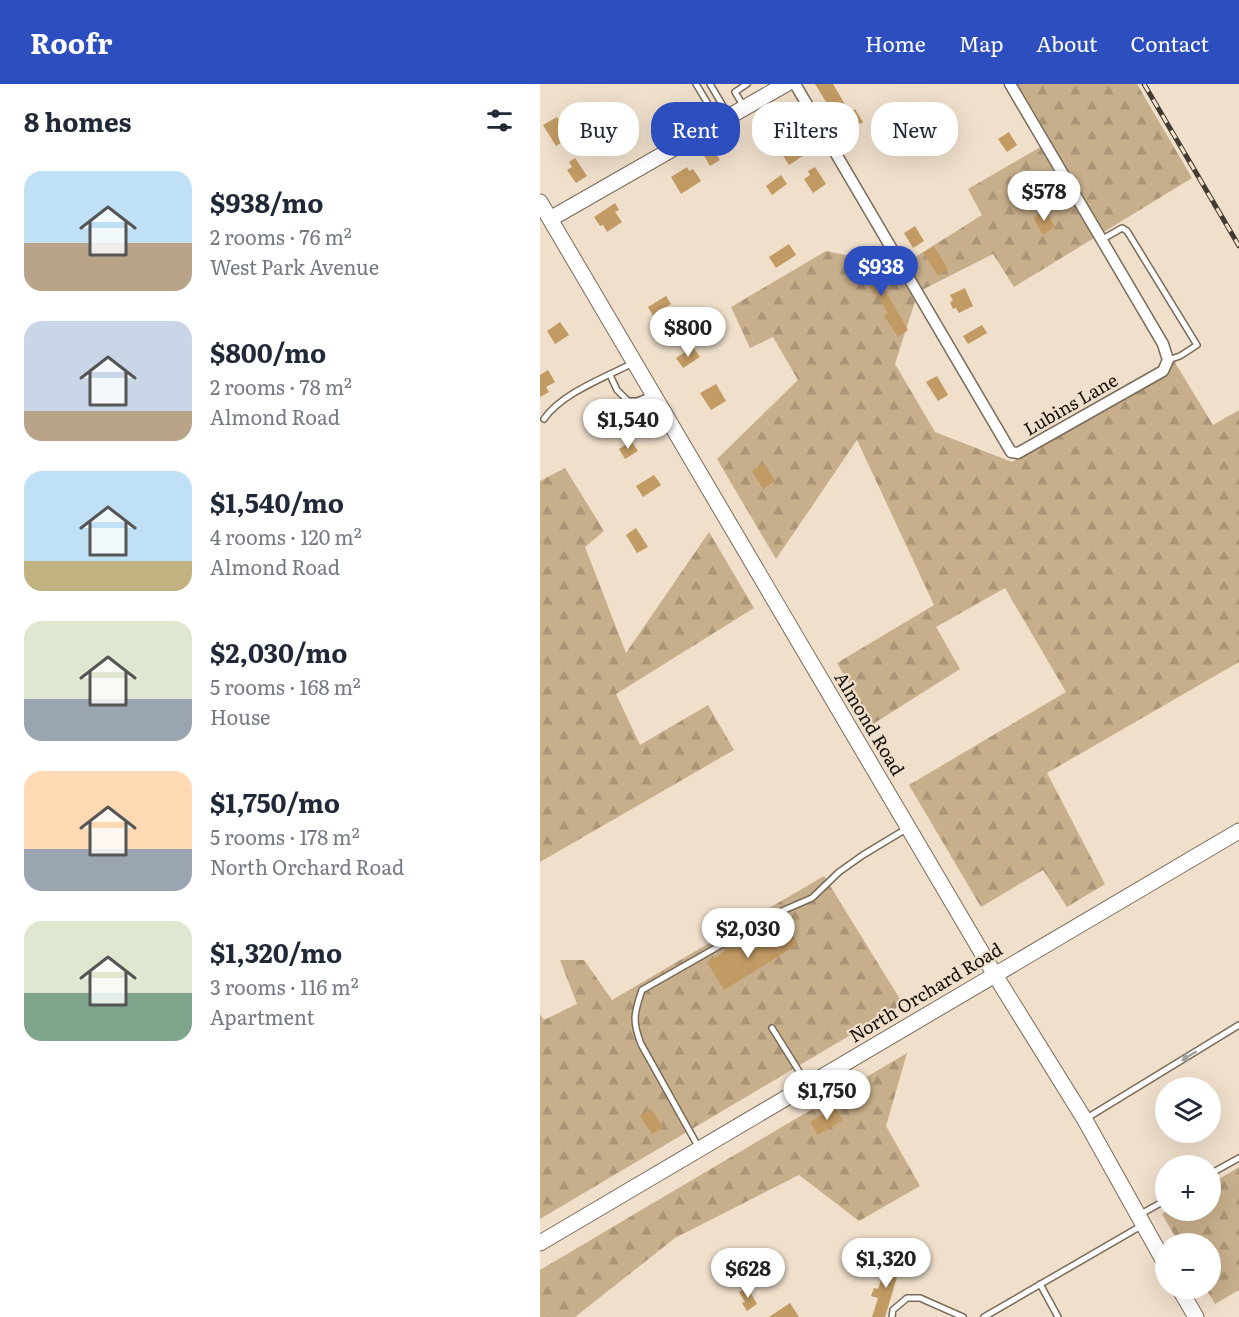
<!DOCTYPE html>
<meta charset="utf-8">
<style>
:root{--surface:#fff;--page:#f2f2f3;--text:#1f2937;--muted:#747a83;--accent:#2d4ebe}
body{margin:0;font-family:Literata,serif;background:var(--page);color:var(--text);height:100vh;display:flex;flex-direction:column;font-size:22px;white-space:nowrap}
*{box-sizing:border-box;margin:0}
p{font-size:20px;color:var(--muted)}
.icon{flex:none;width:33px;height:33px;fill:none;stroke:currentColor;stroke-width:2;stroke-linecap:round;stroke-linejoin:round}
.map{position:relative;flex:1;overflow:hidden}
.side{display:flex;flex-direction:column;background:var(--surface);width:540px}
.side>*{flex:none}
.hud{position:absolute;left:18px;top:18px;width:570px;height:54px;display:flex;gap:12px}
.buttons{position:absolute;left:615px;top:993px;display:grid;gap:12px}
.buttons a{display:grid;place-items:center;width:66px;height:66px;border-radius:50%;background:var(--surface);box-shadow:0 6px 24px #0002;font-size:30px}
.price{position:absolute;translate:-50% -51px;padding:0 14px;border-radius:21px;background:#fff;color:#222;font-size:20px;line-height:39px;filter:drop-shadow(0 2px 3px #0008)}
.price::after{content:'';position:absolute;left:50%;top:36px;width:18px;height:14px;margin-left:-9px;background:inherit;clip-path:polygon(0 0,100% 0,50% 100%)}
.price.selected{background:var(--accent);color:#fff}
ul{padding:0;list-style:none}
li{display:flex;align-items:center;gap:18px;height:150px;padding:0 24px}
li span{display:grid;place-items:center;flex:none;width:168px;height:120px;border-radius:18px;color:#555}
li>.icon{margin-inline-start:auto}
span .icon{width:72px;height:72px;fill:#fffc;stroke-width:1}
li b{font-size:26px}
h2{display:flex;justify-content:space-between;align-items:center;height:72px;padding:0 24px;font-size:26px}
.pill{padding:0 21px;border-radius:24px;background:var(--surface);box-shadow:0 6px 24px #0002;font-size:21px;line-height:54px}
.pill.selected{background:var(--accent);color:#fff}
header{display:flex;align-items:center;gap:36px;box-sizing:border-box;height:84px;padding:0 30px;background:var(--accent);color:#fff}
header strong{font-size:28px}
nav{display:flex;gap:33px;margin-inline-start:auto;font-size:21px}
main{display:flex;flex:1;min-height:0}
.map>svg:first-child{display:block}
.forest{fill:url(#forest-firs)}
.building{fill:#c29b64}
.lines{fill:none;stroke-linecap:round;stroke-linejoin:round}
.lane-casing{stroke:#796b59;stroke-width:8}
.street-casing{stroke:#796b59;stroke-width:13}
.secondary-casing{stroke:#796b59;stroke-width:17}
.lane{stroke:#fff;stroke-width:5}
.street{stroke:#fff;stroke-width:10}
.secondary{stroke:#fff;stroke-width:15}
.rail-casing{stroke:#423b31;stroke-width:5}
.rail{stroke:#efdfcb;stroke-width:3;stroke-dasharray:9;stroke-linecap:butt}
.oneway{fill:#a19f9c}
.labels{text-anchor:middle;stroke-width:4.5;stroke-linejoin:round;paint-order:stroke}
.street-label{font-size:18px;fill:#140f08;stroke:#efdfcb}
</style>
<header>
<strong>Roofr</strong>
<nav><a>Home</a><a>Map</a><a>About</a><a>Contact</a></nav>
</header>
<main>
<section class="side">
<h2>8 homes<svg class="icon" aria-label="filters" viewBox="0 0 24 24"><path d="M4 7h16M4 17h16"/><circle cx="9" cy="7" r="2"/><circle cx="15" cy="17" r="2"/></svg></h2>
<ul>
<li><span style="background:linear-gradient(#bfe0f5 60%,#b9a48a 0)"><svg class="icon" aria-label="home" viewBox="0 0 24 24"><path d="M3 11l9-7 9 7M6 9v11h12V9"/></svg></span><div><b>$938/mo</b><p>2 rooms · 76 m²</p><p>West Park Avenue</p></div></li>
<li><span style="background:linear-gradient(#c9d6e8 75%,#b9a48a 0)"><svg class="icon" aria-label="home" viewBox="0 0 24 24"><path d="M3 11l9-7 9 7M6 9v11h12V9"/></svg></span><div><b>$800/mo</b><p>2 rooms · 78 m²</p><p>Almond Road</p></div></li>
<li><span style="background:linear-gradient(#bfe0f5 75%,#c2b280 0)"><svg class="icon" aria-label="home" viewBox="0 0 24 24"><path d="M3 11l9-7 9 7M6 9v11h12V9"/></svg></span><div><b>$1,540/mo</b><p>4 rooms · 120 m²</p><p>Almond Road</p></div></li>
<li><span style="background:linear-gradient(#dfe7d0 65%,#9aa5b1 0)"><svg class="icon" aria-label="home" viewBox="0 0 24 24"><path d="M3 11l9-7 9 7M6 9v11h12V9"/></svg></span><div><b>$2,030/mo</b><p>5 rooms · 168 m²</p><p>House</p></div></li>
<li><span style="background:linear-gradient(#ffd9b3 65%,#9aa5b1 0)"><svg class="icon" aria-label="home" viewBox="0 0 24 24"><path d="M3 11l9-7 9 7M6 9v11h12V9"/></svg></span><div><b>$1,750/mo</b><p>5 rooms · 178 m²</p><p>North Orchard Road</p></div></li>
<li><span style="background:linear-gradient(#dfe7d0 60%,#7fa58c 0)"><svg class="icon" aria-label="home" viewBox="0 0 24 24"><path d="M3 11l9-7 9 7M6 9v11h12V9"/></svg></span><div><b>$1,320/mo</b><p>3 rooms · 116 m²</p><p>Apartment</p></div></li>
</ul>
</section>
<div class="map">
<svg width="699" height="1233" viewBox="0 0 699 1233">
<defs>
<pattern id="forest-firs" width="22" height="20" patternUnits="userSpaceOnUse" patternTransform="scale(1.5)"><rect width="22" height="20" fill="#c8af8c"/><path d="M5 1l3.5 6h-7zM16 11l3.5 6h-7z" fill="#ab9577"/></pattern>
</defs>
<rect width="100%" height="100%" fill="#efdfcb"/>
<!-- forest -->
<path class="forest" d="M 469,0 L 597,0 L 652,94 L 474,203 L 453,170 L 378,208 L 355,280 L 395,348 L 472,378 L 634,277 L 673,341 L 699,326 L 699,578 L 507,689 L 565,800 L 527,823 L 503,786 L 441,823 L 369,701 L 526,608 L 465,504 L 396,543 L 420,585 L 333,640 L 297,579 L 394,521 L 317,356 L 236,475 L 177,375 L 258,296 L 233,253 L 210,264 L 191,223 L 286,167 L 361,182 L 442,131 L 428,105 L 504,61 Z
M 25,384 L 64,447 L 45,463 L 86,569 L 169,448 L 214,524 L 76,610 L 100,661 L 168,621 L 194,666 L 0,778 L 0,397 Z
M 284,792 L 363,920 L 0,1135 L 0,930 L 4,936 L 37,920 L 20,876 L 44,876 L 72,916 Z
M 367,969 L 346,1042 L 380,1102 L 319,1137 L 259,1091 L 135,1154 L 35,1233 L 0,1233 L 0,1186 Z
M 699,1083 L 699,1206 L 675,1220 L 666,1205 L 670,1204 L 670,1160 L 639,1159 L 622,1130 L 627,1127 L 670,1126 L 671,1100 Z"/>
<!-- building -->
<path class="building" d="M 275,0 L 293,0 L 310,29 L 315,25 L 323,38 L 305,49 Z
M 242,29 L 250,42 L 235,51 L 227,38 Z
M 17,33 L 24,44 L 21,46 L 27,55 L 16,62 L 3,41 Z
M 469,48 L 477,61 L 467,68 L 458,55 Z
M 259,59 L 266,70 L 249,81 L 242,70 Z
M 171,62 L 180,76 L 170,82 L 162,68 Z
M 35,74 L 47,92 L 36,99 L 27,86 L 32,83 L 29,78 Z
M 147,83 L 149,87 L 153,85 L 161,97 L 141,110 L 131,93 Z
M 275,83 L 286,100 L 273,109 L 264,95 L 270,91 L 268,87 Z
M 241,91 L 247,100 L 232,111 L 226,102 Z
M 493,99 L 500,109 L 481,121 L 475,110 Z
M 75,119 L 79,126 L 75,128 L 82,138 L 67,148 L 63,141 L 60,142 L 54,133 Z
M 505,126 L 515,143 L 503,151 L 493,134 Z
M 375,142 L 384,157 L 373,164 L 364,149 Z
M 249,160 L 256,171 L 236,184 L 229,173 Z
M 394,162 L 408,185 L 398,192 L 383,169 Z
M 327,175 L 368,246 L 358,253 L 344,232 L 348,229 L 336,210 L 334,210 L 326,196 L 321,199 L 315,191 L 320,188 L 316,182 Z
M 425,204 L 433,222 L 419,229 L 416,224 L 413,225 L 410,218 L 413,217 L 410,211 Z
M 126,212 L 131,220 L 113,232 L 108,223 Z
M 20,238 L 29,251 L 15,260 L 7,247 Z
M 442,241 L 447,249 L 428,260 L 423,252 Z
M 153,263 L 160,273 L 143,284 L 136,274 Z
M 8,286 L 15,298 L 6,303 L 9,308 L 0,313 L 0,291 Z
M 397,292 L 408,311 L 398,317 L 386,298 Z
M 176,300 L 186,317 L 171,326 L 160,309 Z
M 78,330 L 85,341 L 67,352 L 60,342 Z
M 91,357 L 98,367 L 85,375 L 79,365 Z
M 224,379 L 235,397 L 223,405 L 212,387 Z
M 114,391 L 121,401 L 103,413 L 96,402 Z
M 96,444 L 108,463 L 97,469 L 86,451 Z
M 249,845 L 258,860 L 184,906 L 167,878 L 205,855 L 212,867 Z
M 295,1023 L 303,1036 L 278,1051 L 270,1038 Z
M 111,1025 L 123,1043 L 112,1050 L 100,1032 Z
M 348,1175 L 361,1180 L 345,1233 L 332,1233 L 338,1214 L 331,1212 L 334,1204 L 338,1205 Z
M 207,1203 L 217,1220 L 207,1227 L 202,1219 L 205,1218 L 199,1208 Z
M 250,1219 L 259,1233 L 229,1233 Z"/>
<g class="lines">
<defs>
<path id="lane" d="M 156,0 L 179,38
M 170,0 L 189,32
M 204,23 L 195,8 L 207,0
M 561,156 L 582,144 L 587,147 L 657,261 L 640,272 L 628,276
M 70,291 L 77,306 L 88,317 L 97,317 L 112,311
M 4,335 C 22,309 66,293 93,279
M 232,944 L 267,1000
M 547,1034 L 699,941
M 159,1064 L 101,960 C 92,937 94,929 102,906 L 235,830 L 272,814 L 299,788 L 323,771 L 366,745
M 670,1090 L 699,1074
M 599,1131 L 626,1116
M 500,1200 L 518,1233
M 352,1233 L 353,1226 L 367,1214 L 380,1214 L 423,1233
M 444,1233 L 601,1142"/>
<path id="street" d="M 255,0 L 471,368 L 478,369 L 623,287 L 628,276 L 623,260 L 470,0"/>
<path id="secondary" d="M 0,118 L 455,891 L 545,1036 L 626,1181
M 10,135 L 246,0
M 0,1159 L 699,747
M 639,1204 L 656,1233"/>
</defs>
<!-- lane casing -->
<use href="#lane" class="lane-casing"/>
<!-- street casing -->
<use href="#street" class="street-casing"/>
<!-- secondary casing -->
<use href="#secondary" class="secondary-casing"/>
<!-- lane -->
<use href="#lane" class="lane"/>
<!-- street -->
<use href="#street" class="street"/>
<!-- secondary -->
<use href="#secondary" class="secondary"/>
<defs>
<path id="rail" d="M 604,0 L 699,162"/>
</defs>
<!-- rail casing -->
<use href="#rail" class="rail-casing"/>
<!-- rail -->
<use href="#rail" class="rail"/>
</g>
<!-- one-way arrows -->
<defs><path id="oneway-solid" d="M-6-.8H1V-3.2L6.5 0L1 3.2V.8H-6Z" transform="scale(1.5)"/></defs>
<use class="oneway" href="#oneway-solid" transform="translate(649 972) rotate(148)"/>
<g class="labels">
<!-- street labels -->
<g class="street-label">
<text transform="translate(531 321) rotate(-30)" y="6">Lubins Lane</text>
<text transform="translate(329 640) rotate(59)" y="6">Almond Road</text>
<text transform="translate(386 909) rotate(-31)" y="6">North Orchard Road</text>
</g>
</g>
</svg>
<div class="buttons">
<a><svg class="icon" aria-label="layers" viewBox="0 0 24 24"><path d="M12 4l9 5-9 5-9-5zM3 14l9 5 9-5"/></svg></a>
<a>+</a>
<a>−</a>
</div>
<b class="price" style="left:504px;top:138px">$578</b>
<b class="price selected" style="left:341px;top:213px">$938</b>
<b class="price" style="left:148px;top:274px">$800</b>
<b class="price" style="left:88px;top:366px">$1,540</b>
<b class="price" style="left:208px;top:875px">$2,030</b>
<b class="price" style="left:287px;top:1037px">$1,750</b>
<b class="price" style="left:346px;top:1205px">$1,320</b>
<b class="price" style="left:208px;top:1215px">$628</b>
<div class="hud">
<a class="pill">Buy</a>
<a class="pill selected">Rent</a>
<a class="pill">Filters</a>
<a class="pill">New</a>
</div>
</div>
</main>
